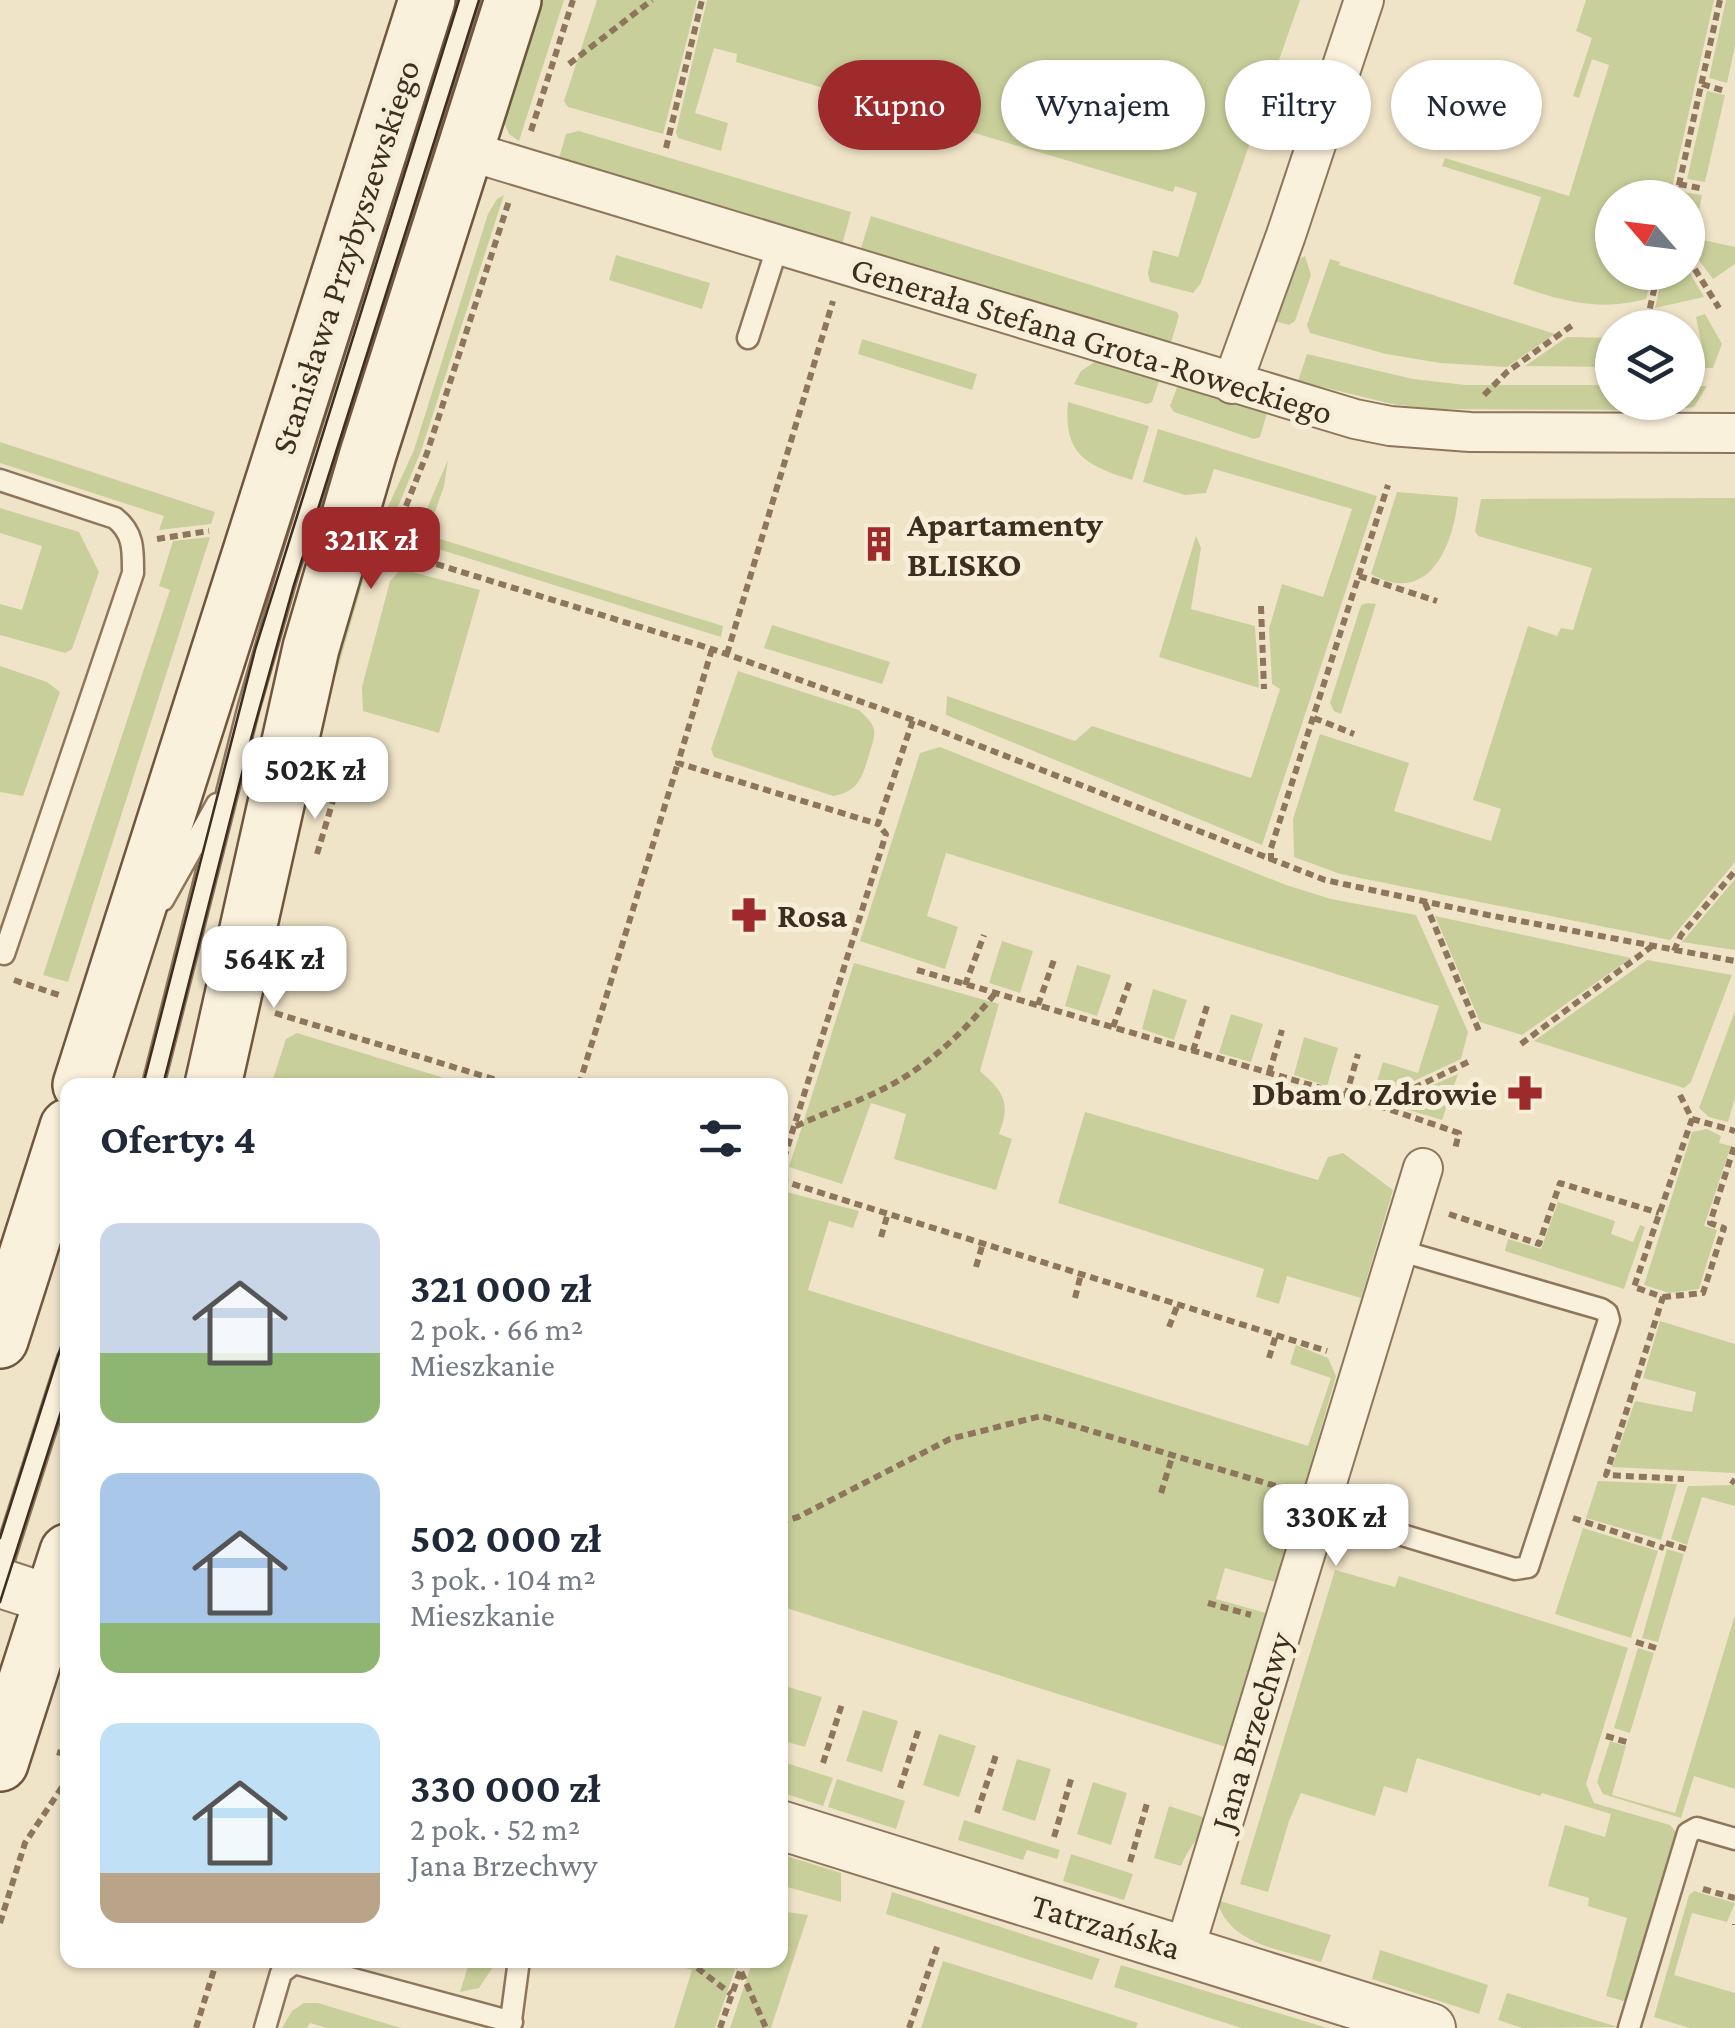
<!DOCTYPE html>
<html lang="pl">
<meta charset="utf-8">
<style>
:root{--surface:#fff;--page:#f2f2f3;--text:#1f2937;--muted:#747a83;--accent:#9e2a2b}
body{margin:0;font-family:"Crimson Pro",serif;background:var(--page);color:var(--text);height:100vh;display:flex;flex-direction:column;font-size:38px;white-space:nowrap}
*{box-sizing:border-box;margin:0}
p{font-size:32px;color:var(--muted)}
.icon{flex:none;width:55px;height:55px;fill:none;stroke:currentColor;stroke-width:2;stroke-linecap:round;stroke-linejoin:round}
.map{position:relative;flex:1;overflow:hidden}
.sheet{position:absolute;left:60px;top:1078px;width:728px;height:890px;display:flex;flex-direction:column;background:var(--surface);border-radius:20px;box-shadow:0 2px 8px #0004}
.sheet>*{flex:none}
.top-card{position:absolute;left:818px;top:60px;width:768px;height:90px;display:flex;gap:20px}
.needle{width:65px;rotate:298deg}
.tools{position:absolute;left:1595px;top:180px;display:grid;gap:20px}
.tools a{display:grid;place-items:center;width:110px;height:110px;border-radius:50%;background:var(--surface);box-shadow:0 2px 8px #0004;font-size:50px}
.price{position:absolute;translate:-50% -85px;padding:0 22px;border-radius:20px;background:#fff;color:#222;font-size:32px;line-height:65px;filter:drop-shadow(0 2px 5px #0008)}
.price::after{content:'';position:absolute;left:50%;top:60px;width:30px;height:22px;margin-left:-15px;background:inherit;clip-path:polygon(0 0,100% 0,50% 100%)}
.price.active{background:var(--accent);color:#fff}
ul{padding:0;list-style:none}
li{display:flex;align-items:center;gap:30px;height:250px;padding:0 40px}
li span{display:grid;place-items:center;flex:none;width:280px;height:200px;border-radius:20px;color:#555}
li>.icon{margin-inline-start:auto}
span .icon{width:120px;height:120px;fill:#fffc;stroke-width:1}
li b{font-size:42px}
h2{display:flex;justify-content:space-between;align-items:center;height:120px;padding:0 40px;font-size:42px}
.tag{padding:0 35px;border-radius:45px;background:var(--surface);box-shadow:0 2px 8px #0004;font-size:35px;line-height:90px}
.tag.active{background:var(--accent);color:#fff}
.map>svg:first-child{display:block}
.green{fill:#c9cf9b}
.lines{fill:none;stroke-linecap:round;stroke-linejoin:round}
.service-casing{stroke:#8d765c;stroke-width:25}
.minor-casing{stroke:#8d765c;stroke-width:42}
.tertiary-casing{stroke:#8d765c;stroke-width:52}
.secondary-casing{stroke:#6f573f;stroke-width:60}
.path{stroke:#8d765c;stroke-width:6;stroke-dasharray:8 5;stroke-linecap:butt}
.service{stroke:#faf1dc;stroke-width:20}
.minor{stroke:#faf1dc;stroke-width:38}
.tertiary{stroke:#faf1dc;stroke-width:48}
.secondary{stroke:#faf1dc;stroke-width:55}
.tram{stroke:#3d2e20;stroke-width:2.5}
.labels{text-anchor:middle;stroke-width:10;stroke-linejoin:round;paint-order:stroke}
.street-label{font-size:35px;fill:#3d2e20;stroke:#f7eed8}
.poi-label{font-size:35px;font-weight:bold;fill:#3d2e20;stroke:#f7eed8;text-anchor:start}
</style>
<div class="map">
<svg width="1735" height="2028" viewBox="0 0 1735 2028">
<rect width="100%" height="100%" fill="#f0e4c8"/>
<!-- green -->
<path class="green" d="M 538,0 L 564,0 L 519,141 L 509,134 L 503,120 Z
M 597,0 L 697,0 L 663,134 L 568,107 L 564,101 Z
M 707,0 L 1300,0 L 1201,283 L 1193,293 L 1150,282 L 1148,273 L 1153,250 L 1178,257 L 1197,193 L 1175,186 L 1173,192 L 736,62 L 737,54 L 714,48 L 695,113 L 728,123 L 721,151 L 678,138 L 676,132 Z
M 1586,0 L 1714,0 L 1670,197 L 1612,198 L 1612,272 L 1653,273 L 1646,299 C 1596,312 1561,301 1513,284 L 1541,197 L 1442,166 L 1445,158 L 1569,196 L 1609,65 L 1592,59 L 1579,98 L 1573,96 L 1592,38 L 1576,31 Z
M 1726,0 L 1735,0 L 1735,46 L 1727,83 L 1709,78 Z
M 1707,91 L 1725,95 L 1705,182 L 1687,179 Z
M 579,131 L 851,212 L 842,245 L 559,158 L 566,134 Z
M 1683,192 L 1702,195 L 1694,238 L 1735,247 L 1735,264 L 1713,279 L 1688,246 L 1688,198 L 1682,197 Z
M 504,195 L 421,451 L 400,502 L 368,564 L 336,675 L 334,669 L 358,572 L 414,450 L 488,214 L 497,199 Z
M 871,216 L 1177,312 L 1179,316 L 1170,346 L 860,251 Z
M 616,255 L 710,283 L 702,309 L 609,280 Z
M 1305,256 L 1311,275 L 1295,321 L 1289,325 L 1274,321 L 1295,261 Z
M 1330,259 L 1340,262 L 1339,265 L 1555,334 L 1507,367 L 1440,363 L 1386,354 L 1310,333 L 1307,325 Z
M 1688,270 L 1704,297 L 1655,308 L 1663,273 L 1688,272 Z
M 1705,314 L 1722,344 L 1713,368 L 1688,368 L 1688,350 L 1702,347 L 1696,317 Z
M 1567,337 L 1612,338 L 1612,367 L 1525,366 Z
M 862,339 L 977,374 L 972,390 L 858,354 Z
M 1307,354 L 1413,379 L 1466,385 L 1612,385 L 1612,402 L 1688,402 L 1688,386 L 1707,386 L 1694,407 L 1673,410 L 1433,409 L 1392,404 L 1298,381 Z
M 1098,360 L 1159,381 L 1152,402 L 1147,404 L 1074,384 L 1081,371 Z
M 1178,385 L 1267,413 L 1260,437 L 1254,439 L 1174,412 L 1170,406 Z
M 1068,402 L 1149,426 L 1132,480 C 1087,465 1063,456 1068,402 Z
M 1158,429 L 1377,496 L 1262,845 L 946,715 L 947,696 L 1075,741 L 1092,726 L 1251,778 L 1280,689 L 1272,684 L 1269,629 L 1282,584 L 1323,597 L 1352,509 L 1214,469 L 1206,493 L 1185,495 L 1143,482 Z
M 0,442 L 215,512 L 211,524 L 159,530 L 164,516 L 0,463 Z
M 448,460 L 444,486 L 427,535 L 723,626 L 721,637 L 422,544 L 415,536 Z
M 1397,492 L 1458,497 C 1454,544 1430,607 1371,574 Z
M 1735,498 L 1735,862 L 1670,940 L 1340,874 L 1294,857 L 1293,819 L 1320,734 L 1409,763 L 1394,811 L 1491,841 L 1501,809 L 1473,800 L 1528,626 L 1557,636 L 1561,628 L 1573,630 L 1592,568 L 1478,536 L 1475,531 L 1481,499 Z
M 0,508 L 79,532 L 99,572 L 72,649 L 65,653 L 0,635 L 0,604 L 22,610 L 42,546 L 0,533 Z
M 1196,536 L 1201,548 L 1191,609 L 1255,626 L 1259,688 L 1159,657 Z
M 210,537 L 68,982 L 43,975 L 170,590 L 159,586 L 173,541 Z
M 401,569 L 480,590 L 439,733 L 363,711 L 362,687 L 390,581 Z
M 1367,603 L 1376,604 L 1341,714 L 1334,711 L 1330,703 L 1361,605 Z
M 772,625 L 890,662 L 882,684 L 764,648 Z
M 0,666 L 47,682 L 60,692 L 23,796 L 0,792 Z
M 738,671 L 859,710 C 865,716 872,721 874,730 C 875,739 871,747 869,755 C 862,778 858,792 833,796 L 714,757 L 711,749 Z
M 940,747 L 1286,885 L 1331,899 L 1416,915 L 1468,1032 L 1461,1059 L 1384,1095 L 1374,1091 L 1383,1062 L 1418,1073 L 1439,1006 L 946,853 L 927,916 L 958,927 L 945,969 L 860,941 L 920,753 Z
M 1735,879 L 1735,950 L 1682,942 L 1687,936 Z
M 1435,916 L 1631,958 L 1522,1035 L 1480,1022 Z
M 1002,941 L 1033,951 L 1020,993 L 989,983 Z
M 1647,960 L 1732,975 L 1691,1082 L 1684,1088 L 1534,1041 Z
M 854,963 L 999,1004 L 980,1071 C 1004,1092 1011,1103 999,1134 L 1012,1139 L 996,1190 L 894,1159 L 906,1114 L 871,1103 L 842,1184 L 789,1167 Z
M 1077,965 L 1111,975 L 1097,1016 L 1065,1006 Z
M 1153,989 L 1187,1000 L 1174,1040 L 1142,1029 Z
M 1735,1011 L 1735,1098 L 1728,1122 L 1709,1117 L 1699,1108 Z
M 1231,1014 L 1263,1024 L 1251,1062 L 1219,1053 Z
M 297,1033 L 467,1085 L 271,1085 L 286,1039 Z
M 1304,1037 L 1338,1048 L 1327,1086 L 1294,1075 Z
M 1458,1074 L 1442,1120 L 1389,1104 Z
M 1085,1112 L 1318,1180 L 1328,1157 L 1343,1153 L 1393,1190 L 1361,1298 L 1287,1276 L 1279,1304 L 1256,1297 L 1264,1269 L 1058,1203 Z
M 1707,1129 L 1721,1136 L 1719,1143 L 1731,1146 L 1704,1226 L 1717,1230 L 1699,1289 L 1669,1293 L 1644,1285 L 1692,1132 Z
M 783,1191 L 859,1211 L 853,1228 L 829,1221 L 808,1290 L 1308,1446 L 1331,1378 L 1290,1364 L 1296,1345 L 1328,1358 L 1336,1376 L 1304,1488 L 1299,1487 L 1300,1499 L 1275,1582 L 1225,1568 L 1216,1599 L 1266,1613 L 1229,1748 L 780,1606 L 780,1201 Z
M 1558,1202 L 1615,1221 L 1611,1234 L 1633,1242 L 1640,1225 L 1645,1227 L 1624,1289 L 1505,1251 L 1508,1239 L 1541,1249 Z
M 1660,1321 L 1735,1344 L 1735,1473 L 1612,1467 L 1635,1401 L 1692,1412 L 1696,1392 L 1643,1378 Z
M 1598,1481 L 1677,1484 L 1661,1540 L 1586,1518 Z
M 1735,1485 L 1735,1506 L 1702,1497 L 1687,1545 L 1671,1539 L 1688,1486 Z
M 1583,1528 L 1658,1551 L 1631,1638 L 1555,1614 Z
M 1667,1549 L 1684,1554 L 1658,1642 L 1642,1638 Z
M 1335,1570 L 1395,1587 L 1399,1576 L 1628,1648 L 1586,1784 L 1594,1803 L 1670,1825 L 1676,1832 L 1627,2002 L 1606,1996 L 1627,1918 L 1588,1906 L 1589,1898 L 1548,1886 L 1565,1825 L 1605,1837 L 1611,1814 L 1542,1793 L 1540,1796 L 1417,1758 L 1407,1793 L 1384,1786 L 1375,1816 L 1301,1793 L 1289,1821 L 1268,1892 L 1240,1884 Z
M 1735,1615 L 1735,1789 L 1694,1776 L 1681,1818 L 1603,1794 L 1597,1782 L 1610,1741 L 1626,1746 L 1612,1795 L 1675,1813 Z
M 1638,1648 L 1654,1653 L 1630,1733 L 1614,1728 Z
M 788,1687 L 822,1697 L 805,1747 L 780,1740 L 780,1711 Z
M 863,1710 L 898,1721 L 882,1772 L 846,1761 Z
M 939,1734 L 976,1746 L 959,1797 L 923,1785 Z
M 1017,1759 L 1051,1769 L 1035,1821 L 1002,1810 Z
M 780,1761 L 833,1778 L 823,1806 L 780,1792 Z
M 837,1779 L 905,1801 L 896,1829 L 828,1807 Z
M 1093,1782 L 1127,1793 L 1111,1845 L 1077,1834 Z
M 1169,1806 L 1206,1818 C 1201,1837 1188,1848 1181,1866 L 1154,1858 Z
M 964,1820 L 1060,1850 L 1057,1859 L 1027,1850 L 1023,1860 L 958,1840 Z
M 780,1854 L 841,1873 L 841,1902 L 780,1885 Z
M 1071,1854 L 1133,1874 L 1124,1900 L 1063,1881 Z
M 1694,1891 L 1735,1903 L 1727,1922 L 1692,1913 L 1674,1975 L 1735,1993 L 1735,2028 L 1689,2028 L 1654,2017 L 1689,1895 Z
M 892,1892 L 1100,1959 L 1092,1980 L 886,1914 Z
M 1217,1900 L 1331,1935 L 1321,1962 C 1283,1950 1228,1945 1217,1900 Z
M 780,1911 L 808,1915 L 771,2028 L 730,2028 L 753,1960 L 780,1960 Z
M 1380,1950 L 1488,1985 L 1479,2014 L 1372,1979 Z
M 470,1960 L 494,1960 L 493,1967 L 479,1988 L 460,1992 Z
M 661,1960 L 738,1960 L 715,2028 L 674,2028 L 692,1970 Z
M 943,1961 L 1138,2023 L 1136,2028 L 921,2028 Z
M 1121,1965 L 1327,2028 L 1241,2028 L 1114,1987 Z
M 1507,1993 L 1618,2027 L 1522,2028 L 1498,2020 Z
M 304,2003 L 318,2003 L 401,2028 L 327,2028 L 310,2023 L 307,2028 L 282,2028 L 292,2011 Z"/>
<g class="lines">
<defs>
<path id="service" d="M 748,338 L 778,245
M 0,480 L 115,518 C 134,533 133,550 133,573 L 4,954
M 163,900 L 217,804
M 153,1085 L 248,710 L 288,571 L 469,0
M 1319,1510 L 1515,1569 L 1528,1567 L 1609,1320 L 1607,1313 L 1601,1309 L 1398,1250
M 0,1571 L 68,1359
M 265,2028 L 281,1973 L 294,1963 L 512,2022
M 510,2028 L 519,1960
M 1629,2028 L 1688,1833 L 1697,1828 L 1735,1839"/>
<path id="minor" d="M 465,150 L 1355,419 L 1390,426 L 1470,432 L 1735,433
M 1232,384 L 1286,235 L 1364,0
M 1184,1951 L 1423,1168"/>
<path id="tertiary" d="M 0,1583 L 68,1605
M 780,1825 L 1431,2028"/>
<path id="secondary" d="M 81,1085 L 427,0
M 213,1085 L 311,648 L 368,454 L 513,0
M 0,1340 L 68,1127
M 0,1763 L 68,1552"/>
</defs>
<!-- service casing -->
<use href="#service" class="service-casing"/>
<!-- minor casing -->
<use href="#minor" class="minor-casing"/>
<!-- tertiary casing -->
<use href="#tertiary" class="tertiary-casing"/>
<!-- secondary casing -->
<use href="#secondary" class="secondary-casing"/>
<!-- path -->
<path class="path" d="M 569,64 L 652,0
M 1702,84 L 1725,91
M 531,131 L 573,0
M 666,148 L 702,0
M 1679,184 L 1704,189
M 1676,198 L 1720,0
M 1688,258 L 1719,308
M 1647,321 L 1658,272
M 1484,395 L 1507,372 L 1574,324
M 406,506 L 427,453 L 509,201
M 157,539 L 209,531
M 388,546 L 397,552 L 712,649 L 913,720 L 1325,880 L 1488,915 L 1735,961
M 1359,576 L 1437,601
M 1261,606 L 1264,689
M 712,649 L 678,763 L 878,824 L 913,720
M 727,654 L 833,301
M 1314,718 L 1354,734
M 317,854 L 341,774 L 342,741
M 1271,861 L 1271,848 L 1388,485
M 1425,903 L 1479,1031
M 1674,951 L 1681,935 L 1735,871
M 917,970 L 1362,1100 L 1459,1133 L 1455,1149
M 14,980 L 59,995
M 965,985 L 984,935
M 1038,1005 L 1055,957
M 275,1013 L 513,1085
M 1113,1027 L 1130,981
M 1521,1044 L 1651,947
M 1193,1051 L 1207,1006
M 1269,1073 L 1282,1030
M 579,1085 L 678,763
M 1680,1095 L 1692,1119 L 1634,1287 L 1663,1297 L 1606,1475 L 1684,1479
M 1346,1096 L 1358,1054
M 1379,1105 L 1468,1062
M 1692,1119 L 1735,1131
M 796,1126 C 824,1113 855,1103 883,1089 C 926,1068 967,1030 996,992
M 780,1171 L 886,834 L 878,824
M 780,1180 L 1327,1351
M 1449,1214 L 1539,1244 L 1560,1183 L 1659,1213
M 881,1237 L 888,1213
M 976,1267 L 983,1243
M 1663,1297 L 1703,1293 L 1724,1228 L 1710,1223 L 1735,1144
M 1075,1298 L 1081,1274
M 1169,1327 L 1178,1304
M 1269,1358 L 1276,1335
M 1731,1480 L 1735,1483
M 1161,1493 L 1173,1454
M 1573,1518 L 1664,1548
M 780,1522 L 798,1517 L 950,1439 L 1041,1416 L 1286,1489
M 1666,1543 L 1686,1549
M 1208,1603 L 1251,1615
M 1636,1642 L 1656,1648
M 1606,1736 L 1627,1742
M 57,1752 L 68,1755
M 823,1763 L 842,1704
M 900,1788 L 919,1728
M 977,1813 L 997,1752
M 1054,1837 L 1072,1776
M 1130,1862 L 1148,1800
M 1703,1889 L 1735,1898
M 0,1923 L 25,1843 L 68,1778
M 1735,1925 L 1735,1924
M 687,1960 L 731,1994
M 736,1960 L 766,2028
M 196,2028 L 217,1960
M 720,2028 L 744,1960
M 909,2028 L 938,1944"/>
<!-- service -->
<use href="#service" class="service"/>
<!-- minor -->
<use href="#minor" class="minor"/>
<!-- tertiary -->
<use href="#tertiary" class="tertiary"/>
<!-- secondary -->
<use href="#secondary" class="secondary"/>
<!-- tram -->
<path class="tram" d="M 143,1085 L 255,650 L 459,0
M 163,1085 L 249,746 L 293,588 L 479,0
M 0,1538 L 68,1325
M 0,1602 L 68,1390"/>
</g>
<!-- icons -->
<defs>
<symbol id="building-bare" viewBox="-9 -9 18 18"><path d="M-4-6H4V6H1V3H-1V6H-4ZM-2.5-4.3h1.7v1.8h-1.7ZM.8-4.3h1.7v1.8H.8ZM-2.5-1h1.7V.8h-1.7ZM.8-1h1.7V.8H.8Z" fill="#9e2a2b" stroke="#f7eed8" stroke-width="2.5" paint-order="stroke"/></symbol>
<symbol id="pharmacy-bare" viewBox="-9 -9 18 18"><path d="M-2-6h4v4h4v4h-4v4h-4v-4h-4v-4h4Z" fill="#9e2a2b" stroke="#f7eed8" stroke-width="2.5" paint-order="stroke"/></symbol>
</defs>
<g fill-rule="evenodd">
<use href="#building-bare" x="854" y="519" width="50" height="50"/>
<use href="#pharmacy-bare" x="724" y="890" width="50" height="50"/>
<use href="#pharmacy-bare" x="1500" y="1068" width="50" height="50"/>
</g>
<g class="labels">
<!-- street labels -->
<g class="street-label">
<text transform="translate(345 257) rotate(-72)" y="12">Stanisława Przybyszewskiego</text>
<text transform="translate(1092 340) rotate(17)" y="12">Generała Stefana Grota-Roweckiego</text>
<text transform="translate(1251 1731) rotate(-73)" y="12">Jana Brzechwy</text>
<text transform="translate(1106 1926) rotate(17)" y="12">Tatrzańska</text>
</g>
<!-- poi labels -->
<g class="poi-label">
<text x="907" y="536">Apartamenty<tspan x="907" dy="40">BLISKO</tspan></text>
<text x="777" y="927">Rosa</text>
<text x="1497" y="1105" text-anchor="end">Dbam o Zdrowie</text>
</g>
</g>
</svg>
<div class="tools">
<a><svg class="needle" viewBox="-14 -14 28 28"><path d="M0-13l5 13h-10z" fill="#e53935"/><path d="M0 13l5-13h-10z" fill="#747a83"/></svg></a>
<a><svg class="icon" aria-label="layers" viewBox="0 0 24 24"><path d="M12 4l9 5-9 5-9-5zM3 14l9 5 9-5"/></svg></a>
</div>
<b class="price active" style="left:371px;top:592px">321K zł</b>
<b class="price" style="left:315px;top:822px">502K zł</b>
<b class="price" style="left:274px;top:1011px">564K zł</b>
<b class="price" style="left:1336px;top:1569px">330K zł</b>
<div class="top-card">
<a class="tag active">Kupno</a>
<a class="tag">Wynajem</a>
<a class="tag">Filtry</a>
<a class="tag">Nowe</a>
</div>
<section class="sheet">
<h2>Oferty: 4<svg class="icon" aria-label="filters" viewBox="0 0 24 24"><path d="M4 7h16M4 17h16"/><circle cx="9" cy="7" r="2"/><circle cx="15" cy="17" r="2"/></svg></h2>
<ul>
<li><span style="background:linear-gradient(#c9d6e8 65%,#8fb573 0)"><svg class="icon" aria-label="home" viewBox="0 0 24 24"><path d="M3 11l9-7 9 7M6 9v11h12V9"/></svg></span><div><b>321 000 zł</b><p>2 pok. · 66 m²</p><p>Mieszkanie</p></div></li>
<li><span style="background:linear-gradient(#a9c7e8 75%,#8fb573 0)"><svg class="icon" aria-label="home" viewBox="0 0 24 24"><path d="M3 11l9-7 9 7M6 9v11h12V9"/></svg></span><div><b>502 000 zł</b><p>3 pok. · 104 m²</p><p>Mieszkanie</p></div></li>
<li><span style="background:linear-gradient(#bfe0f5 75%,#b9a48a 0)"><svg class="icon" aria-label="home" viewBox="0 0 24 24"><path d="M3 11l9-7 9 7M6 9v11h12V9"/></svg></span><div><b>330 000 zł</b><p>2 pok. · 52 m²</p><p>Jana Brzechwy</p></div></li>
</ul>
</section>
</div>
